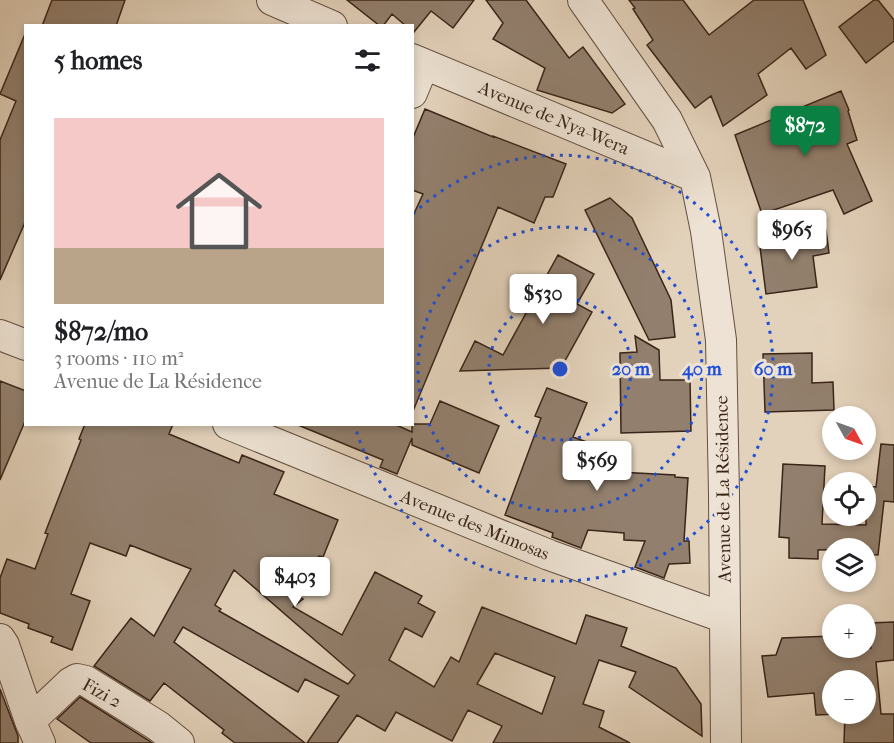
<!DOCTYPE html>
<meta charset="utf-8">
<style>
:root{--surface:#fff;--page:#f2f2f2;--text:#202124;--muted:#757577;--accent:#0b8043}
body{margin:0;font-family:"IM FELL French Canon",serif;background:var(--page);color:var(--text);height:100vh;display:flex;flex-direction:column;font-size:22px;white-space:nowrap}
*{box-sizing:border-box;margin:0}
p{font-size:20px;color:var(--muted)}
.icon{flex:none;width:33px;height:33px;fill:none;stroke:currentColor;stroke-width:2;stroke-linecap:round;stroke-linejoin:round}
.map{position:relative;flex:1;overflow:hidden}
.sheet{position:absolute;left:24px;top:24px;width:390px;height:402px;display:flex;flex-direction:column;background:var(--surface);border-radius:0px;box-shadow:0 3px 9px #0003}
.sheet>*{flex:none}
.needle{width:39px;rotate:130deg}
.fabs{position:absolute;left:822px;top:406px;display:grid;gap:12px}
.fabs a{display:grid;place-items:center;width:54px;height:54px;border-radius:50%;background:var(--surface);box-shadow:0 3px 9px #0003;font-size:30px}
.price{position:absolute;translate:-50% -51px;padding:0 14px;border-radius:6px;background:#fff;color:#222;font-size:20px;line-height:39px;filter:drop-shadow(0 2px 3px #0008)}
.price::after{content:'';position:absolute;left:50%;top:36px;width:18px;height:14px;margin-left:-9px;background:inherit;clip-path:polygon(0 0,100% 0,50% 100%)}
.price.active{background:var(--accent);color:#fff}
ul{padding:0;list-style:none}
li{display:grid;align-content:center;gap:12px;height:318px;padding:0 30px}
li span{display:grid;place-items:center;height:186px;border-radius:0px;color:#555}
li>.icon{margin-inline-start:auto}
span .icon{width:108px;height:108px;fill:#fffc;stroke-width:1}
li b{font-size:26px}
h2{display:flex;justify-content:space-between;align-items:center;height:72px;padding:0 30px;font-size:26px}
.map>svg:first-child{display:block}
.building{fill:#927f6d;stroke:#3a2519;stroke-width:1.5;fill-rule:evenodd}
.lines{fill:none;stroke-linecap:round;stroke-linejoin:round}
.minor-casing{stroke:#645042;stroke-width:32}
.minor{stroke:#ede2d3;stroke-width:30}
.ring{fill:none;stroke:#1d4ed8;stroke-width:3;stroke-dasharray:3 6}
.labels{text-anchor:middle;stroke-width:6;stroke-linejoin:round;paint-order:stroke}
.street-label{font-size:18px;fill:#3a2519;stroke:#ede2d3}
.centre{fill:#1d4ed8;stroke:#ede2d3;stroke-width:3}
.ring-label{font-size:18px;text-anchor:middle;font-weight:bold;fill:#1d4ed8;stroke:#ede2d3;stroke-width:6;stroke-linejoin:round;paint-order:stroke}
</style>
<div class="map">
<svg width="894" height="743" viewBox="0 0 894 743">
<rect width="100%" height="100%" fill="#e3d2bb"/>
<filter id="stains"><feTurbulence type="fractalNoise" baseFrequency=".00333" numOctaves="4"/><feColorMatrix values="0 0 0 0 .2 0 0 0 0 .09 0 0 0 0 .02 0 0 0 .5 -.17"/></filter>
<radialGradient id="worn" r=".72"><stop offset=".6" stop-color="#630" stop-opacity="0"/><stop offset="1" stop-color="#630" stop-opacity=".3"/></radialGradient>
<!-- building -->
<path class="building" d="M 52,0 L 125,0 L 116,26 L 42,26 Z
M 347,0 L 474,0 L 453,28 L 431,11 L 414,32 L 412,31 L 412,26 L 406,26 L 392,14 L 383,26 L 380,26 Z
M 486,0 L 526,0 L 569,58 L 583,47 L 625,104 L 612,113 L 537,90 L 545,68 L 493,39 L 503,23 Z
M 629,0 L 683,0 L 709,35 L 754,0 L 803,0 L 826,55 L 806,69 L 791,48 L 758,74 L 767,95 L 723,126 L 711,96 L 695,108 L 647,45 L 653,40 L 633,9 L 635,8 Z
M 874,0 L 878,0 L 894,20 L 894,41 L 866,63 L 839,27 Z
M 25,34 L 26,220 L 0,280 L 0,140 L 16,101 L 0,94 Z
M 841,91 L 849,110 L 848,111 L 857,140 L 847,144 L 872,201 L 844,214 L 833,190 L 762,214 L 735,135 Z
M 425,109 L 493,137 L 493,136 L 566,164 L 553,197 L 545,197 L 534,223 L 498,207 L 413,411 L 412,218 L 423,194 L 412,190 L 412,140 Z
M 610,198 L 632,218 L 671,300 L 675,337 L 649,340 L 585,210 Z
M 826,230 L 829,253 L 813,256 L 817,287 L 766,294 L 759,239 Z
M 558,255 L 594,274 L 577,304 L 592,312 L 561,368 L 460,371 L 475,341 L 503,355 Z
M 635,336 L 659,350 L 660,380 L 690,380 L 691,431 L 621,433 L 620,353 L 637,352 Z
M 812,353 L 812,383 L 833,382 L 834,410 L 765,412 L 763,354 Z
M 0,381 L 26,391 L 26,419 L 0,480 Z
M 547,388 L 587,403 L 573,437 L 606,449 L 598,471 L 675,475 L 675,477 L 688,478 L 684,541 L 689,541 L 690,563 L 669,564 L 664,578 L 635,567 L 645,541 L 624,540 L 624,533 L 588,530 L 581,548 L 552,537 L 553,533 L 505,515 L 541,418 L 535,416 Z
M 440,401 L 499,426 L 479,473 L 412,445 L 412,438 L 397,474 L 380,467 L 383,460 L 298,425 L 394,424 L 412,432 L 412,424 L 430,424 Z
M 85,424 L 173,424 L 169,434 L 239,463 L 242,455 L 284,472 L 274,494 L 338,520 L 323,557 L 319,556 L 294,593 L 303,599 L 293,607 L 342,635 L 375,572 L 422,596 L 418,603 L 435,612 L 422,637 L 405,628 L 389,660 L 434,687 L 451,657 L 459,662 L 482,607 L 576,644 L 586,615 L 627,628 L 621,646 L 676,668 L 701,704 L 702,736 L 629,687 L 636,672 L 599,660 L 583,704 L 604,711 L 599,727 L 630,743 L 493,743 L 502,726 L 468,710 L 452,741 L 396,712 L 385,731 L 357,715 L 337,743 L 307,743 L 339,696 L 305,679 L 298,692 L 183,627 L 174,642 L 305,743 L 235,743 L 222,733 L 224,730 L 164,683 L 150,701 L 94,666 L 131,618 L 154,636 L 191,569 L 130,545 L 126,556 L 90,543 L 71,594 L 90,601 L 72,650 L 51,642 L 53,637 L 28,628 L 29,624 L 0,613 L 0,578 L 7,559 L 35,569 L 48,534 L 45,533 L 81,440 L 79,439 ZM 234,570 L 355,675 L 349,683 L 348,684 L 219,611 L 221,609 L 215,605 ZM 495,653 L 555,677 L 542,714 L 477,684 Z
M 881,444 L 894,445 L 894,502 L 884,501 L 878,555 L 866,554 L 865,544 L 865,549 L 818,550 L 818,559 L 789,558 L 789,538 L 779,537 L 783,464 L 825,466 L 822,524 L 866,525 L 866,486 L 876,487 Z
M 894,622 L 894,660 L 876,662 L 881,714 L 894,714 L 894,743 L 844,743 L 845,714 L 866,714 L 866,681 L 832,681 L 832,714 L 837,714 L 816,715 L 814,693 L 768,697 L 762,656 L 776,655 L 782,638 L 832,636 L 832,648 L 871,648 L 869,623 Z
M 0,689 L 18,736 L 18,743 L 0,743 Z
M 80,697 L 148,740 L 152,743 L 91,743 L 57,719 Z"/>
<g class="lines">
<defs>
<path id="minor" d="M 272,0 L 332,26
M 583,0 L 667,120 L 695,177 L 706,231 L 721,340 L 724,495 L 726,743
M 412,59 L 695,177
M 412,93 L 424,64
M 0,335 L 26,345
M 228,424 L 549,555 L 725,618
M 0,639 L 4,645 L 30,721 L 40,743
M 30,721 L 70,683 L 77,679 L 86,681 L 158,726 L 179,743"/>
</defs>
<!-- minor casing -->
<use href="#minor" class="minor-casing"/>
<!-- minor -->
<use href="#minor" class="minor"/>
</g>
<!-- distance rings -->
<g class="ring">
<circle cx="560" cy="369" r="71"/>
<circle cx="560" cy="369" r="142"/>
<path d="M413 214A213 213 0 1 1 355 426"/>
</g>
<g class="labels">
<!-- street labels -->
<g class="street-label">
<text transform="translate(554 118) rotate(23)" y="6">Avenue de Nya-Wera</text>
<text transform="translate(723 489) rotate(-91)" y="6">Avenue de La Résidence</text>
<text transform="translate(475 525) rotate(22)" y="6">Avenue des Mimosas</text>
<text transform="translate(102 693) rotate(29)" y="6">Fizi 2</text>
</g>
</g>
<circle cx="560" cy="369" r="9" class="centre"/>
<g class="ring-label">
<text x="631" y="375">20 m</text>
<text x="702" y="375">40 m</text>
<text x="773" y="375">60 m</text>
</g>
<rect width="100%" height="100%" filter="url(#stains)"/>
<rect width="100%" height="100%" fill="url(#worn)"/>
</svg>
<div class="fabs">
<a><svg class="needle" viewBox="-14 -14 28 28"><path d="M0-13l5 13h-10z" fill="#e53935"/><path d="M0 13l5-13h-10z" fill="#757577"/></svg></a>
<a><svg class="icon" aria-label="locate" viewBox="0 0 24 24"><circle cx="12" cy="12" r="6"/><path d="M12 2v4M12 18v4M2 12h4M18 12h4"/></svg></a>
<a><svg class="icon" aria-label="layers" viewBox="0 0 24 24"><path d="M12 4l9 5-9 5-9-5zM3 14l9 5 9-5"/></svg></a>
<a>+</a>
<a>−</a>
</div>
<b class="price active" style="left:805px;top:157px">$872</b>
<b class="price" style="left:792px;top:261px">$965</b>
<b class="price" style="left:543px;top:325px">$530</b>
<b class="price" style="left:597px;top:492px">$569</b>
<b class="price" style="left:295px;top:608px">$403</b>
<section class="sheet">
<h2>5 homes<svg class="icon" aria-label="filters" viewBox="0 0 24 24"><path d="M4 7h16M4 17h16"/><circle cx="9" cy="7" r="2"/><circle cx="15" cy="17" r="2"/></svg></h2>
<ul>
<li><span style="background:linear-gradient(#f6c9c9 70%,#b9a48a 0)"><svg class="icon" aria-label="home" viewBox="0 0 24 24"><path d="M3 11l9-7 9 7M6 9v11h12V9"/></svg></span><div><b>$872/mo</b><p>3 rooms · 110 m²</p><p>Avenue de La Résidence</p></div></li>
</ul>
</section>
</div>
